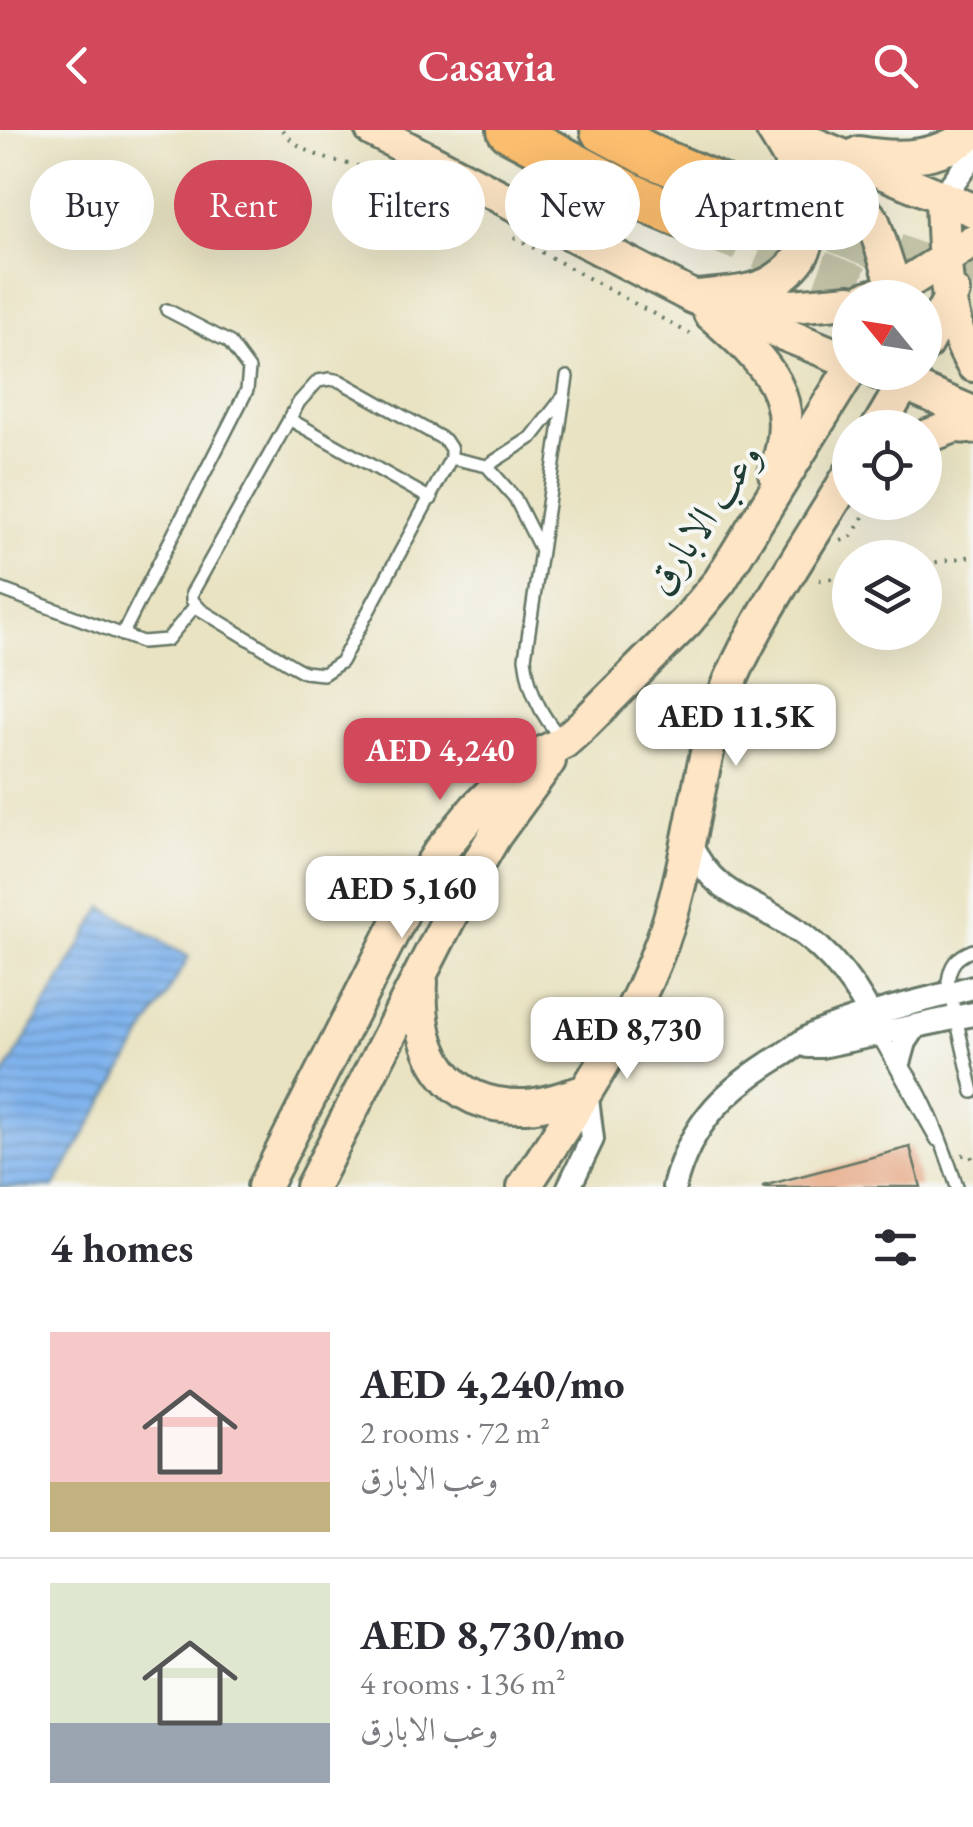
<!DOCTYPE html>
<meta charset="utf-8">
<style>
:root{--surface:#fff;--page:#f7f7f7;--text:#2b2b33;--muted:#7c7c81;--line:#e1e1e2;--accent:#d1495b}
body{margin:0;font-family:"EB Garamond",Amiri,serif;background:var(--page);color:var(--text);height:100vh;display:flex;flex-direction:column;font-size:38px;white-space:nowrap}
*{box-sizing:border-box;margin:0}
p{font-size:32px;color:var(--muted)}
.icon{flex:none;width:55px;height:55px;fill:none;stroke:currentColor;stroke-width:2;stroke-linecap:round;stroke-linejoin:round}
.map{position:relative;height:1057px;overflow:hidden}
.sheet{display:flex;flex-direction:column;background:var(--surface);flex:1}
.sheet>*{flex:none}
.top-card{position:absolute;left:30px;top:30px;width:915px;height:90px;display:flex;gap:20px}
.needle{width:65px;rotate:300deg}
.buttons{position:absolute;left:832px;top:150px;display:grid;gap:20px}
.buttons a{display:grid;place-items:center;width:110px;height:110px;border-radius:50%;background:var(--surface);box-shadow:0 10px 40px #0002;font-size:50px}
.price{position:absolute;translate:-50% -85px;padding:0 22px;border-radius:20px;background:#fff;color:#222;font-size:32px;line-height:65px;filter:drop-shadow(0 2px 5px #0008)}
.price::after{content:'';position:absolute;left:50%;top:60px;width:30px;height:22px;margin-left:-15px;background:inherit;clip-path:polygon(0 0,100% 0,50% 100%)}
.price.on{background:var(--accent);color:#fff}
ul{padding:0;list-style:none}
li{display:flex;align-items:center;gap:30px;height:250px;padding:0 50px}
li+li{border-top:2px solid var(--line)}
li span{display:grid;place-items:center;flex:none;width:280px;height:200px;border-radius:0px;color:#555}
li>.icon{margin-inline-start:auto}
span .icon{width:120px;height:120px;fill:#fffc;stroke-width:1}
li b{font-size:42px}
h2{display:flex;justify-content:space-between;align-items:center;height:120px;padding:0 50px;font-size:42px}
.tag{padding:0 35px;border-radius:45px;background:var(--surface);box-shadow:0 10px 40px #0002;font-size:35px;line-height:90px}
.tag.on{background:var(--accent);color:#fff}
header{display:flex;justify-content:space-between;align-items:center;height:130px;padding:0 50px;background:var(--accent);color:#fff;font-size:45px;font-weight:600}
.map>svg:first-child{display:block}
.water{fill:url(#water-rules);stroke:#507890;stroke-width:2.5}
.building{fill:#e4a079}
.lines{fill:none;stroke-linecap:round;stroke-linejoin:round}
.highway-tunnel{stroke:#c1c2a6;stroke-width:42;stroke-dasharray:42 21;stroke-linecap:butt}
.lane-casing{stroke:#676;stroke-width:16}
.street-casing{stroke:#676;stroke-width:28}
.secondary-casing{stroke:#676;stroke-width:38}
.highway-casing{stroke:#676;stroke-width:48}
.path{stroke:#676;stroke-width:4;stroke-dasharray:2.5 8;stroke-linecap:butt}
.lane{stroke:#fff;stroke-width:11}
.street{stroke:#fff;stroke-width:22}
.secondary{stroke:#fde5c5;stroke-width:32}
.highway{stroke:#fbbd6e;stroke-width:42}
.labels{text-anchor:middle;stroke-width:8;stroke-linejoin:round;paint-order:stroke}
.street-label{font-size:40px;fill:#1f3d34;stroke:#f6f6f2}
</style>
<header><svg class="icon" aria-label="back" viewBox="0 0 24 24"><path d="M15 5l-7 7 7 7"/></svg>Casavia<svg class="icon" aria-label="search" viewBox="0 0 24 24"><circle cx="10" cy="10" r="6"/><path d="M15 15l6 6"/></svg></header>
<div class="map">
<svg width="973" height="1057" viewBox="0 0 973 1057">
<defs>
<pattern id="water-rules" width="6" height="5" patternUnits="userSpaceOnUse" patternTransform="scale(2.5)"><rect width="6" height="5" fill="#80b3ed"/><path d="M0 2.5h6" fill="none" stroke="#6893c1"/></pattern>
</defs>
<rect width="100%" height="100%" fill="#f6f6f2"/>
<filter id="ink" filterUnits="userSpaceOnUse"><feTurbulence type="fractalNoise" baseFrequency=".01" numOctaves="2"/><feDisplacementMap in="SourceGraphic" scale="20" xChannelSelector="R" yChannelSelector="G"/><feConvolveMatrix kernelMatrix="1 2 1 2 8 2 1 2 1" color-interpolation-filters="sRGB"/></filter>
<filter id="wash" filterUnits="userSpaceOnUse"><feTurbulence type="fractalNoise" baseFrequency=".0048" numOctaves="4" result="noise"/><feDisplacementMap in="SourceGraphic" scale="40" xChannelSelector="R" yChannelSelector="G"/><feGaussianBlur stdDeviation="2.25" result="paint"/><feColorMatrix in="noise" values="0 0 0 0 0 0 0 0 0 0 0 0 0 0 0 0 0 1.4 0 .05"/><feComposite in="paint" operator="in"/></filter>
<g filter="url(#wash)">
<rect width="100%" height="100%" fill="#e9e3c2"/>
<!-- water -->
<path class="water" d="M 103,777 L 189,827 L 54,1057 L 0,1057 L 0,952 Z"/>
<g id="blocks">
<!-- building -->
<path class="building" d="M 910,1017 L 921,1057 L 763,1057 L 763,1056 Z"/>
</g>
</g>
<g filter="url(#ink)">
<use href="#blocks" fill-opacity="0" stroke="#676" stroke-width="2.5"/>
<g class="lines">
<!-- highway-tunnel -->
<path class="highway-tunnel" d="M 719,55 L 973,156
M 702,95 L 886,168"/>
<defs>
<path id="lane" d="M 330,249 L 340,251 L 445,310 L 451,319 L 451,328 L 341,532 L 323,544 L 304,542 L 293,536 L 201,480 L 192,470 L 192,463 L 299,272 L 318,251 Z
M 289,289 L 431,369
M 451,328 L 487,336 L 515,368 L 540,418
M 487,336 L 532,307 L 564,266
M 0,459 L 142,512 L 167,510 L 195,476
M 122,505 L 247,260 L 249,239 L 229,212 L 167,180
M 562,609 C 540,585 529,560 525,528 L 567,247
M 973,820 C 956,827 950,834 948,852 L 973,962
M 879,905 C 919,948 939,1002 957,1057
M 882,913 L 937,1010"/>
<path id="street" d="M 942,67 L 973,26
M 690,714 C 713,764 748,769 791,796 C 830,820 862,862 879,905
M 808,916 L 821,916 L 973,884
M 900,930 L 905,912 L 915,897
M 569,1057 L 592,1009 L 586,961
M 674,1057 C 691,991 728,957 784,924 C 795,917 805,908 817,903 C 866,882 921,872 973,857"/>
<path id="secondary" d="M 372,0 L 693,167 L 850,231
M 780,0 L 973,80
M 813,17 L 873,91 L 898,168
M 859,23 C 899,30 940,29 973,2
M 942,67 C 944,123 943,186 973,235
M 697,167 C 721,164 753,164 774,151 C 838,111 803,48 773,0
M 866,168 L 897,159 L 973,111
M 737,171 L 792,176 L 850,171
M 710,183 C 765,232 804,264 775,343
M 925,215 L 953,162
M 877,242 L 973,283
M 878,298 L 911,242
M 925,307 L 955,296 L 973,297
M 421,852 C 417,922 446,979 526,976 C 546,975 567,967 586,961
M 264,1057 L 411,766 L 439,723 L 476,678 L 518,636 L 564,612 L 584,594 L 686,492 L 720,451 L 850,240
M 312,1057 L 467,753 L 495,705 L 549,631
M 524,1057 C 575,979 630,900 662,812 C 695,722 695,621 738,534 C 770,468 813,406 850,344"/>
<path id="highway" d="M 509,0 L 634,66 L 702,95
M 602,0 L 653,27 L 719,55"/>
</defs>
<!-- lane casing -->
<use href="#lane" class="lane-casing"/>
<!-- street casing -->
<use href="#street" class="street-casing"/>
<!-- secondary casing -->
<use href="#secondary" class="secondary-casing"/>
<!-- highway casing -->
<use href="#highway" class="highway-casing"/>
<!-- path -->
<path class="path" d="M 282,0 C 308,32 352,34 391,42
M 514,107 L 690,204
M 841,411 L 852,406 L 872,372
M 925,434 L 973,426
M 819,450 L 850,446
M 962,1025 L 970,1024 L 973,1030"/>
<!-- lane -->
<use href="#lane" class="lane"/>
<!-- street -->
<use href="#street" class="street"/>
<!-- secondary -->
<use href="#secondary" class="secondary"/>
<!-- highway -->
<use href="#highway" class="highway"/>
</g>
</g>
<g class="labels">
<!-- street labels -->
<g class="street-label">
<text transform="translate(703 388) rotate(-56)" y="14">وعب الابارق</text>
</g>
</g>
</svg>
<div class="buttons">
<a><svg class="needle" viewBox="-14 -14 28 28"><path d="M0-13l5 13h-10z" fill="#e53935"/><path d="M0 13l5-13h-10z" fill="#7c7c81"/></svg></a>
<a><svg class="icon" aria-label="locate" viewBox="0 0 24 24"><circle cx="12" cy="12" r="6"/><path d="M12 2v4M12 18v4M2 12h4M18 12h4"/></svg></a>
<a><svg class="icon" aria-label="layers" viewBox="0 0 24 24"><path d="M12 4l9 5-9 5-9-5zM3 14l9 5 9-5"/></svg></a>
</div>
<b class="price" style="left:736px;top:639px">AED 11.5K</b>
<b class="price on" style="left:440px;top:673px">AED 4,240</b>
<b class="price" style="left:402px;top:811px">AED 5,160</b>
<b class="price" style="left:627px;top:952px">AED 8,730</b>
<div class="top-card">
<a class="tag">Buy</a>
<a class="tag on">Rent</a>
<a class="tag">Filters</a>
<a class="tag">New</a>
<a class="tag">Apartment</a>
</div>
</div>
<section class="sheet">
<h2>4 homes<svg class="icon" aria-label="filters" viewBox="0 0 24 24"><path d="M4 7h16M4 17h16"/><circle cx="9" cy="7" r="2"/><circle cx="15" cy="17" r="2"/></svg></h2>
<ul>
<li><span style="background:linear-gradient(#f6c9c9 75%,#c2b280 0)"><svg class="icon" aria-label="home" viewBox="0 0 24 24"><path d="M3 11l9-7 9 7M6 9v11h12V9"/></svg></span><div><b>AED 4,240/mo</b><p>2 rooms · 72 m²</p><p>وعب الابارق</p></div></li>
<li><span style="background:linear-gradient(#dfe7d0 70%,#9aa5b1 0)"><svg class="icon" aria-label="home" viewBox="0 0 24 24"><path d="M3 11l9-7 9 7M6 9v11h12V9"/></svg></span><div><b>AED 8,730/mo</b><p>4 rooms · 136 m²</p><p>وعب الابارق</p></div></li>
</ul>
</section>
